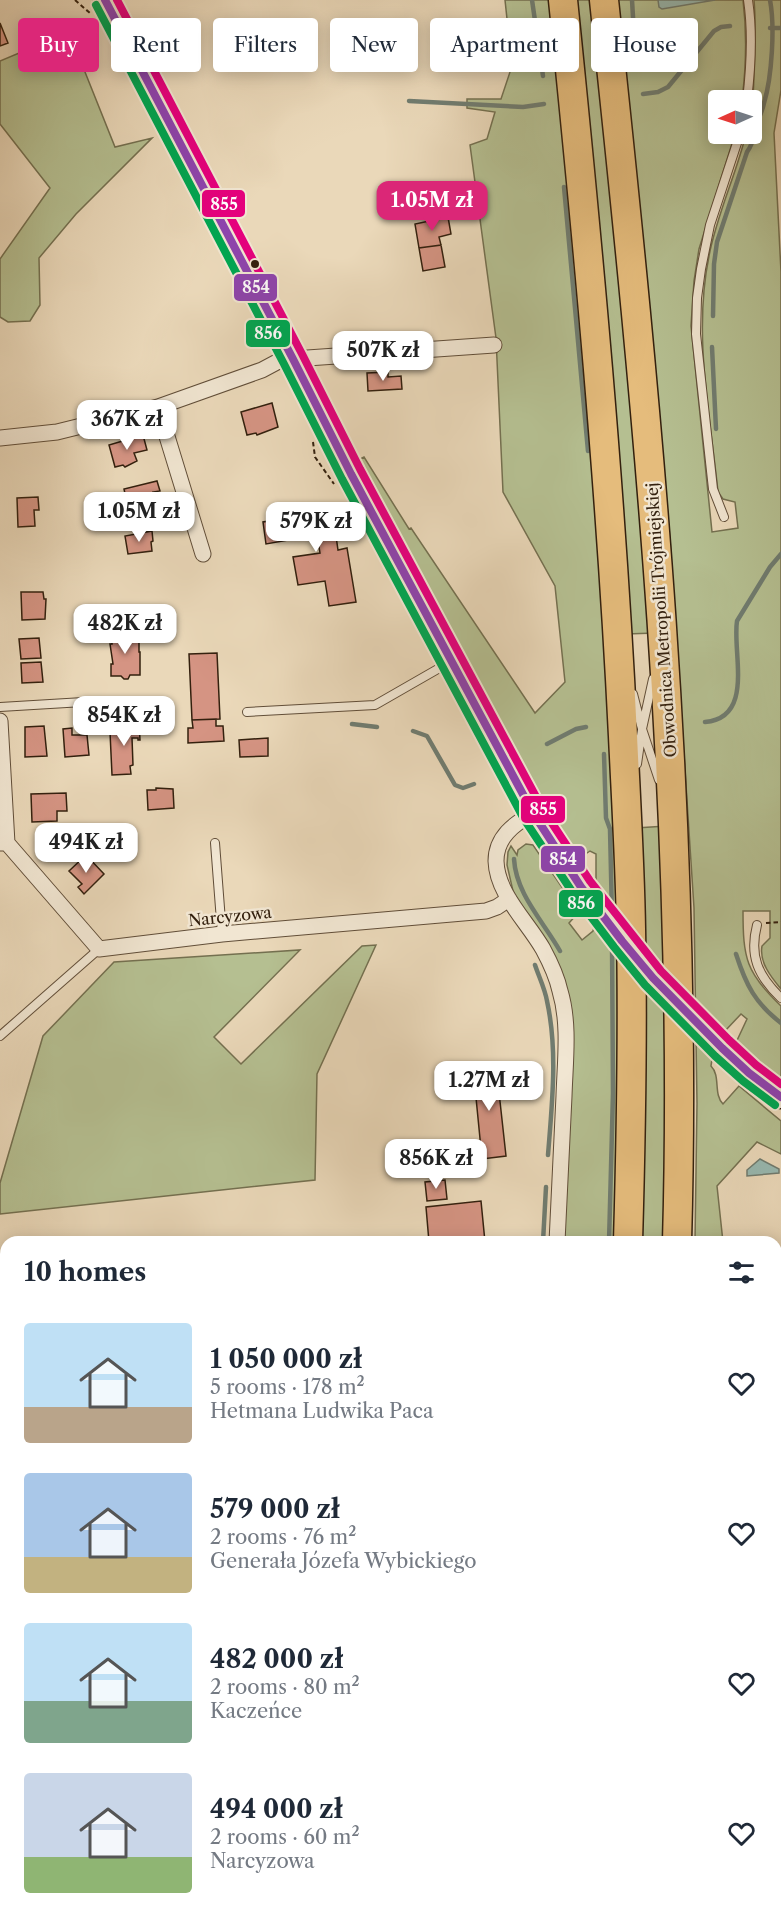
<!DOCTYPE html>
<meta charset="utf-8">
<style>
:root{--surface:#fff;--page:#f6f6f7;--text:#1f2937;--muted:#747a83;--accent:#db2777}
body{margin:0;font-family:"Libre Caslon Text",serif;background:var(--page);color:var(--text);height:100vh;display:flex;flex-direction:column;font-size:22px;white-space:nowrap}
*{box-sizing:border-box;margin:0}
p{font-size:20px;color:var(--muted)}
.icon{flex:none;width:33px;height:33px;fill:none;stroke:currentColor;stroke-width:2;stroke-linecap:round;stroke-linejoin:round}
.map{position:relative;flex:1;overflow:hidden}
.panel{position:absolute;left:0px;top:1236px;width:782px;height:684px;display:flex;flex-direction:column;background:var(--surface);border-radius:18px 18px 0 0;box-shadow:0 3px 15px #0003}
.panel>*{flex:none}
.top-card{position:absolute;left:18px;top:18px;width:746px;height:54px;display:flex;gap:12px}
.needle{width:39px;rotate:267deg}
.tools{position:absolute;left:708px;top:90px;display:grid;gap:12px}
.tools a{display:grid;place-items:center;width:54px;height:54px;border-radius:6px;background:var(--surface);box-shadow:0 3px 15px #0003;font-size:30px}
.price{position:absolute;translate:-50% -51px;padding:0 14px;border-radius:12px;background:#fff;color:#222;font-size:20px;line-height:39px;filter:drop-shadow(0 2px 3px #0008)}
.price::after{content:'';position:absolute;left:50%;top:36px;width:18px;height:14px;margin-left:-9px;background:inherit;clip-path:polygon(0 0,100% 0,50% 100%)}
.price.active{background:var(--accent);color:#fff}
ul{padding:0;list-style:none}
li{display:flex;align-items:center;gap:18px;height:150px;padding:0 24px}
li span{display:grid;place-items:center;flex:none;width:168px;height:120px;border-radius:6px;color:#555}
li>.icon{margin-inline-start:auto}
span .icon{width:72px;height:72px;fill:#fffc;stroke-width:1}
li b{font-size:26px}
h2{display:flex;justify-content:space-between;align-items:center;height:72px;padding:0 24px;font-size:26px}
.chip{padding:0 21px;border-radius:6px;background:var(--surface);box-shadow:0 3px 15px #0003;font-size:21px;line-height:54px}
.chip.active{background:var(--accent);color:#fff}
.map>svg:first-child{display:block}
.green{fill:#b5bf91;stroke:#747050;stroke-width:1.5}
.water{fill:#98b9b1;stroke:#707c70;stroke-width:1.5}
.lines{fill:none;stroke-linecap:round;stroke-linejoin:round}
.stream{stroke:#707c70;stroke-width:4.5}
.building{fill:#d59483;stroke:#33200e;stroke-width:1.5}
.lane-casing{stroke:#614e39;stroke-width:10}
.street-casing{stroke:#614e39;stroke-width:17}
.secondary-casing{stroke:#33200e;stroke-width:25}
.highway-casing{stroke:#33200e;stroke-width:31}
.path{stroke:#33200e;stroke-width:2;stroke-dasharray:4.5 3;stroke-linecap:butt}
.lane{stroke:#f1e6d2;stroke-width:8}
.street{stroke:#f1e6d2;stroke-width:15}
.secondary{stroke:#f1e6d2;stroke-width:22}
.highway{stroke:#e5bc7c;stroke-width:28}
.secondary-bridge-casing{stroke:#33200e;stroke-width:25;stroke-linecap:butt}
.secondary-bridge{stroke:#f1e6d2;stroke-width:22}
.bus-1-casing{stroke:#f1e6d2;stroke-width:12}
.bus-2-casing{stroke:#f1e6d2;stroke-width:12}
.bus-3-casing{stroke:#f1e6d2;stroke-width:12}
.bus-1{stroke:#8e44ad;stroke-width:8}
.bus-2{stroke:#00a651;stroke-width:8}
.bus-3{stroke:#e5007d;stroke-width:8}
.bus-dot{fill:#33200e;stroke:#f1e6d2;stroke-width:2}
.labels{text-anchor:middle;stroke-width:5;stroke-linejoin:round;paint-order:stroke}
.street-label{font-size:16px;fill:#33200e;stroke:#f1e6d2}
.line-badge{stroke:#f1e6d2;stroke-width:2}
.badge-label{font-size:16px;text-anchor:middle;font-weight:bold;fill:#fff}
</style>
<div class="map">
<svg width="781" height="1920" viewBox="0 0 781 1920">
<rect width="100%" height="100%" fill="#ead8b9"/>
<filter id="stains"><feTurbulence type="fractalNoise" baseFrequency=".00333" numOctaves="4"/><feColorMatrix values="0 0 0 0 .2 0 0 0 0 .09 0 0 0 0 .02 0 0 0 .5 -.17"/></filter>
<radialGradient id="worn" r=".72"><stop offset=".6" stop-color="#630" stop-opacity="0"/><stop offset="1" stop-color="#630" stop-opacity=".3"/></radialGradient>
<!-- green -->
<path class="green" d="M 505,0 L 550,0 C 577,280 605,560 615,842 C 619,975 618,1109 615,1242 L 562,1242 L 572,1029 L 513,891 L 507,865 L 508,852 L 511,846 L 517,855 L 518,850 L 526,844 L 533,845 L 579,912 L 569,923 L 582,940 L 593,931 L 602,896 L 596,886 L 596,854 L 590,851 L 575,861 L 567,852 L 354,462 L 364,457 L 409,529 L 411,528 L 535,713 L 565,682 L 555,586 L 503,492 L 496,338 L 470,145 L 487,139 L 495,112 L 467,108 L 467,99 L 501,99 L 512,66 Z
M 572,0 L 596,0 L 655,633 L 626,634 Z
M 618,0 L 743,0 C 747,33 746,68 742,100 L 718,100 L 718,134 L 735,134 L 699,249 L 694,281 L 691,326 L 712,532 L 738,528 L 735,502 L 723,499 L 718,492 C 710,414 693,334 709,256 C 717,214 736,175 746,134 L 752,134 C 752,89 758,45 754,0 L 781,0 L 781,90 L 774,133 L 781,272 L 781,989 C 771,977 759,962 762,946 L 770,938 L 770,911 L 743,911 C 743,958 746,973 781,1006 L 781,1084 L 733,1049 L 747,1019 L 741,1014 L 724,1032 L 717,1027 L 711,1066 C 721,1076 713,1094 723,1104 L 739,1086 L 781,1121 L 781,1154 L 757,1142 L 717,1186 L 723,1242 L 695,1242 L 697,1103 L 694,908 L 670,539 L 651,327 Z
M 69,32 L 115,147 L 152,138 L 76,214 L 39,258 L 40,305 L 30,321 L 8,322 L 0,317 L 0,259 L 50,188 L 0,124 L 0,61 Z
M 666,826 L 670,1242 L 637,1242 L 636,828 Z
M 376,945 L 317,1074 L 315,1180 L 0,1214 L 0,1183 L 43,1036 L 114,962 L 300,950 L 214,1037 L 241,1064 L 362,946 Z
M 0,1480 L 6,1480 L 6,1730 L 0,1730 Z
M 776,1659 L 781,1664 L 781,1729 L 776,1725 Z
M 776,1826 L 781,1827 L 781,1920 L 623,1920 L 624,1914 L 776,1914 Z
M 200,1914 L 257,1914 L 254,1920 L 198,1920 Z
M 297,1914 L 542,1914 L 541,1920 L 295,1920 Z"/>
<!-- water -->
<path class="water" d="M 658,0 L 715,0 L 662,9 L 659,7 Z
M 760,1159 L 779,1169 L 779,1173 L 747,1176 L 747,1170 Z"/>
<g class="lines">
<!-- stream -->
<path class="stream" d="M 532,0 L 543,76
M 632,0 L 636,67
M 770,28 L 781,28
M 643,94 L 658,92 L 668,87 L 714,31 L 721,27 L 730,26
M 409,101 L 523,107 L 544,104
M 564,187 L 588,451
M 713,316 L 714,264 L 717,242 L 747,152 C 754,143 755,132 758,121 C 760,115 763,109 764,103 C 772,77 775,26 770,0
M 712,347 L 716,429
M 705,722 C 755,718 732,652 737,621 L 770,567 L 781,554
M 352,724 L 377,727
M 413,731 L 427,736 L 455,785 L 463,788 L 474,784
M 547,744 L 576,729 L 586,727
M 604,754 L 606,818 L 610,829 L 612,916
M 514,859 C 516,894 543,921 560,951
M 736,954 C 746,985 755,1003 781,1023
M 535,965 C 539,977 545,989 547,1001 C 558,1051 552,1104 548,1155
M 543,1242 L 546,1187
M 609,1242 L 613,1093 L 612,942
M 776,1702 L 781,1705
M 776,1855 L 781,1855
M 178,1920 L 180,1914
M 235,1920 L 237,1914
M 317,1920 L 320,1914
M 524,1920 L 525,1914
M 641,1920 L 642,1914"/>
</g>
<!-- building -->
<path class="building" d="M 0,23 L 8,43 L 0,46 Z
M 448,217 L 451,234 L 439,237 L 441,245 L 419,248 L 415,224 Z
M 441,245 L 445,267 L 423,271 L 419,248 Z
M 388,372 L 388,377 L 401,376 L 402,389 L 368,391 L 367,373 Z
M 272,403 L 278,427 L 257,435 L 256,433 L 247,435 L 241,412 Z
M 143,435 L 147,450 L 134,453 L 137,461 L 125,467 L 123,465 L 115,467 L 109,445 Z
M 157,481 L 160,491 L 153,492 L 155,497 L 153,498 L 156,511 L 130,517 L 124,489 Z
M 38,497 L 39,510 L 34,510 L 35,526 L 18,527 L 17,498 Z
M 300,507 L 300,509 L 309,508 L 310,514 L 321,512 L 323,516 L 323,513 L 333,520 L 329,521 L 334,522 L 338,550 L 347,548 L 356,602 L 329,606 L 325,581 L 298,585 L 293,557 L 320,553 L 317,535 L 266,544 L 263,522 L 282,519 L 281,512 L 290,511 L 289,509 L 297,510 Z
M 152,531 L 153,541 L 151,542 L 152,551 L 128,554 L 125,536 Z
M 21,592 L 43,592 L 44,599 L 46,599 L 45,619 L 22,620 Z
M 136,631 L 136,642 L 139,642 L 139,652 L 140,652 L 140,675 L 130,675 L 128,679 L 124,679 L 121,676 L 111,676 L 111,664 L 113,664 L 110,644 L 112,644 L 112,632 Z
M 39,638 L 41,658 L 21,659 L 19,639 Z
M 217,653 L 220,719 L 192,720 L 189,654 Z
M 41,662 L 43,682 L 22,683 L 21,663 Z
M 216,719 L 216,726 L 223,726 L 224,741 L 188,743 L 188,728 L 193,728 L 192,720 Z
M 139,721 L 140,740 L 138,740 L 138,738 L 132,738 L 133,765 L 130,766 L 131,774 L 112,775 L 110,732 L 119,731 L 119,722 Z
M 44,726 L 47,756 L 25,757 L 25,727 Z
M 72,728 L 72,735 L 87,735 L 89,755 L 65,757 L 63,729 Z
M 268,738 L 268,756 L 240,757 L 239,740 Z
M 156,788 L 173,789 L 174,808 L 148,810 L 147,790 L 156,790 Z
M 66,793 L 67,811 L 57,811 L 57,821 L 32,822 L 31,794 Z
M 86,855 L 104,874 L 84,894 L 78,887 L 82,884 L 69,871 Z
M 496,1065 L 506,1156 L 482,1159 L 473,1067 Z
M 445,1180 L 447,1199 L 427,1201 L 425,1182 Z
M 481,1201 L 485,1242 L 429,1242 L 426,1207 Z
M 781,1303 L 781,1397 L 776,1397 L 776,1304 Z
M 776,1604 L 781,1604 L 781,1644 L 776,1644 Z
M 776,1644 L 781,1644 L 781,1658 L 776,1658 Z"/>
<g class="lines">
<defs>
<path id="lane" d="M 747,100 C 751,67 753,33 748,0
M 724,517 L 713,489 L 696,334 L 697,298 L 701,269 L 710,225 L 740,134
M 633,694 L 642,729 L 659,780
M 0,707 L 100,701
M 247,712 L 375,705 L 450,662
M 637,764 L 642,729 L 653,679
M 215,843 L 222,934
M 757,925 C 749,956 758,976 781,998
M 0,1036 L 99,949
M 776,1417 L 781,1416
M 0,1477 L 6,1477"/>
<path id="street" d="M 158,407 L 203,554
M 0,438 L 57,432 L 158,407 L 262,370 L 277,362 L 293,359 L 494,345
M 0,721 L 7,843
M 533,813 C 514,824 496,837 496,861 C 497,894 527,921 543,949 C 550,962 557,977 560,991 C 570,1024 565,1062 564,1096 C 562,1145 559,1193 557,1242
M 0,843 L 7,843 L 99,949 L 222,934 L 486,911 L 497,907 L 509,899
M 0,1744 L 6,1744
M 191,1920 L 193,1914"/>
<path id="secondary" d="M 105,0 L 293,359 L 351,474 L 533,813 L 592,903
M 722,1048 L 749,1073 L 781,1097"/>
<path id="highway" d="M 563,0 C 588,245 611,490 623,736 C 626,800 630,865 631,929 C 633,1034 631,1138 628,1242
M 604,0 C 648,413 689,826 677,1242
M 776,1737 L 781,1741
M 776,1799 L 781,1799
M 776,1819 L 781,1820
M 262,1920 L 264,1914
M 287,1920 L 289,1914
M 556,1920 L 557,1914
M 608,1920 L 609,1914"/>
</defs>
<!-- lane casing -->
<use href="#lane" class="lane-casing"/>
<!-- street casing -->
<use href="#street" class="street-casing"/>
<!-- secondary casing -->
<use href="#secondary" class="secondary-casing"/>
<!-- highway casing -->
<use href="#highway" class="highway-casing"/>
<!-- path -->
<path class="path" d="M 75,0 L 91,14
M 313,442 L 315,457 L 334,484
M 766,923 L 781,922"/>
<!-- lane -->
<use href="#lane" class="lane"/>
<!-- street -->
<use href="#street" class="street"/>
<!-- secondary -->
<use href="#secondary" class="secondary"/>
<!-- highway -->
<use href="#highway" class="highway"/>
<defs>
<path id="secondary-bridge" d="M 592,903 C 632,955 675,1002 722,1048"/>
</defs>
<!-- secondary-bridge casing -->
<use href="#secondary-bridge" class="secondary-bridge-casing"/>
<!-- secondary-bridge -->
<use href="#secondary-bridge" class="secondary-bridge"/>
<defs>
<path id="bus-1" d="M 105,0 L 293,359 L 351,474 L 533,813 L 581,887 L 622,941 L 653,978 L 722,1048 L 749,1073 L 781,1097"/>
<path id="bus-2" d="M 96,5 L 284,364 L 342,479 L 524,819 L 573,893 L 614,947 L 645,985 L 715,1056 L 743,1081 L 775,1105"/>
<path id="bus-3" d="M 117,0 L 302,354 L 360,469 L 542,808 L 590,881 L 661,971 L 729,1040 L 756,1065 L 781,1084"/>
</defs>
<!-- bus-1 casing -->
<use href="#bus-1" class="bus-1-casing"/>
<!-- bus-2 casing -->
<use href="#bus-2" class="bus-2-casing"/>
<!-- bus-3 casing -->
<use href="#bus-3" class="bus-3-casing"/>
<!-- bus-1 -->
<use href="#bus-1" class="bus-1"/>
<!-- bus-2 -->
<use href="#bus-2" class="bus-2"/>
<!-- bus-3 -->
<use href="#bus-3" class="bus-3"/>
</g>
<!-- markers -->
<circle class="bus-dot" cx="255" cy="264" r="5"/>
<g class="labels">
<!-- street labels -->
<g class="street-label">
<text transform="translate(661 620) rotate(-94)" y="6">Obwodnica Metropolii Trójmiejskiej</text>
<text transform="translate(230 916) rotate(-6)" y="6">Narcyzowa</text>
</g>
</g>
<g class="line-badge">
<rect x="201" y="189" width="45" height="29" rx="6" fill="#e5007d"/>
<rect x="233" y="273" width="45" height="29" rx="6" fill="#8e44ad"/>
<rect x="245" y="319" width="46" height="29" rx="6" fill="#00a651"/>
<rect x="520" y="795" width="46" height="29" rx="6" fill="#e5007d"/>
<rect x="540" y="845" width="46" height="28" rx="6" fill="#8e44ad"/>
<rect x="558" y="889" width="46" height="29" rx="6" fill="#00a651"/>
</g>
<g class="badge-label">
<text x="224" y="210">855</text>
<text x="256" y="293">854</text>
<text x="268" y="339">856</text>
<text x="543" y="815">855</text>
<text x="563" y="865">854</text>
<text x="581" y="909">856</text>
</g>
<rect width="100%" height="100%" filter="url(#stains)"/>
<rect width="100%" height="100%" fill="url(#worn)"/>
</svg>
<div class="tools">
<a><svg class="needle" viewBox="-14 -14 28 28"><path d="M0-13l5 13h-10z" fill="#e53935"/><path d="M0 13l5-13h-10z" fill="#747a83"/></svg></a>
</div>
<b class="price active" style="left:432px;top:232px">1.05M zł</b>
<b class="price" style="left:383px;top:382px">507K zł</b>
<b class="price" style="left:127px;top:451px">367K zł</b>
<b class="price" style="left:139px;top:543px">1.05M zł</b>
<b class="price" style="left:316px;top:553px">579K zł</b>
<b class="price" style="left:125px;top:655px">482K zł</b>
<b class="price" style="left:124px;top:747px">854K zł</b>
<b class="price" style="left:86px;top:874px">494K zł</b>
<b class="price" style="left:489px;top:1112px">1.27M zł</b>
<b class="price" style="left:436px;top:1190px">856K zł</b>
<div class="top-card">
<a class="chip active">Buy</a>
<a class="chip">Rent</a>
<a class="chip">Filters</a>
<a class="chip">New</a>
<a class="chip">Apartment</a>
<a class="chip">House</a>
</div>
<section class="panel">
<h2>10 homes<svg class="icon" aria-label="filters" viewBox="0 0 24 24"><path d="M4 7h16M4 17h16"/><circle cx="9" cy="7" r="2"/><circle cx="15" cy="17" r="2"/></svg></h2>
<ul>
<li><span style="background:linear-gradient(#bfe0f5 70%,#b9a48a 0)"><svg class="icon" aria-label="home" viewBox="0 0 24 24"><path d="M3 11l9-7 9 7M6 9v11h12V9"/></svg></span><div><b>1 050 000 zł</b><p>5 rooms · 178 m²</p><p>Hetmana Ludwika Paca</p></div><svg class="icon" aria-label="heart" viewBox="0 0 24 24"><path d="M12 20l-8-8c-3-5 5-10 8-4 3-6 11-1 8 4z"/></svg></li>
<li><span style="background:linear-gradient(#a9c7e8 70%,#c2b280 0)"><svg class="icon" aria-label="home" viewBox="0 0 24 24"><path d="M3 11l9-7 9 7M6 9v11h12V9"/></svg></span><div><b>579 000 zł</b><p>2 rooms · 76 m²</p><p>Generała Józefa Wybickiego</p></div><svg class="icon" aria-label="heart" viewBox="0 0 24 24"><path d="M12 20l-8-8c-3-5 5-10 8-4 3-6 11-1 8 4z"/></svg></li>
<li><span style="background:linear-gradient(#bfe0f5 65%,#7fa58c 0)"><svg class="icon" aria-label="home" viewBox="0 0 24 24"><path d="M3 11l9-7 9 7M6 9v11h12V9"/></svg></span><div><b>482 000 zł</b><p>2 rooms · 80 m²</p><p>Kaczeńce</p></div><svg class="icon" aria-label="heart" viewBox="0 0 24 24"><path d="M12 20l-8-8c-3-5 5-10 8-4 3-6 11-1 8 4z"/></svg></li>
<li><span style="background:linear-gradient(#c9d6e8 70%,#8fb573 0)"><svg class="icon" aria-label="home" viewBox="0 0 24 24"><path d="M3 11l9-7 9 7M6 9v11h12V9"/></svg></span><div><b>494 000 zł</b><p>2 rooms · 60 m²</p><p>Narcyzowa</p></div><svg class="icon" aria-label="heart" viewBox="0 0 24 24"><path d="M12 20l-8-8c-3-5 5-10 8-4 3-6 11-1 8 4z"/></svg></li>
</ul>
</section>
</div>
